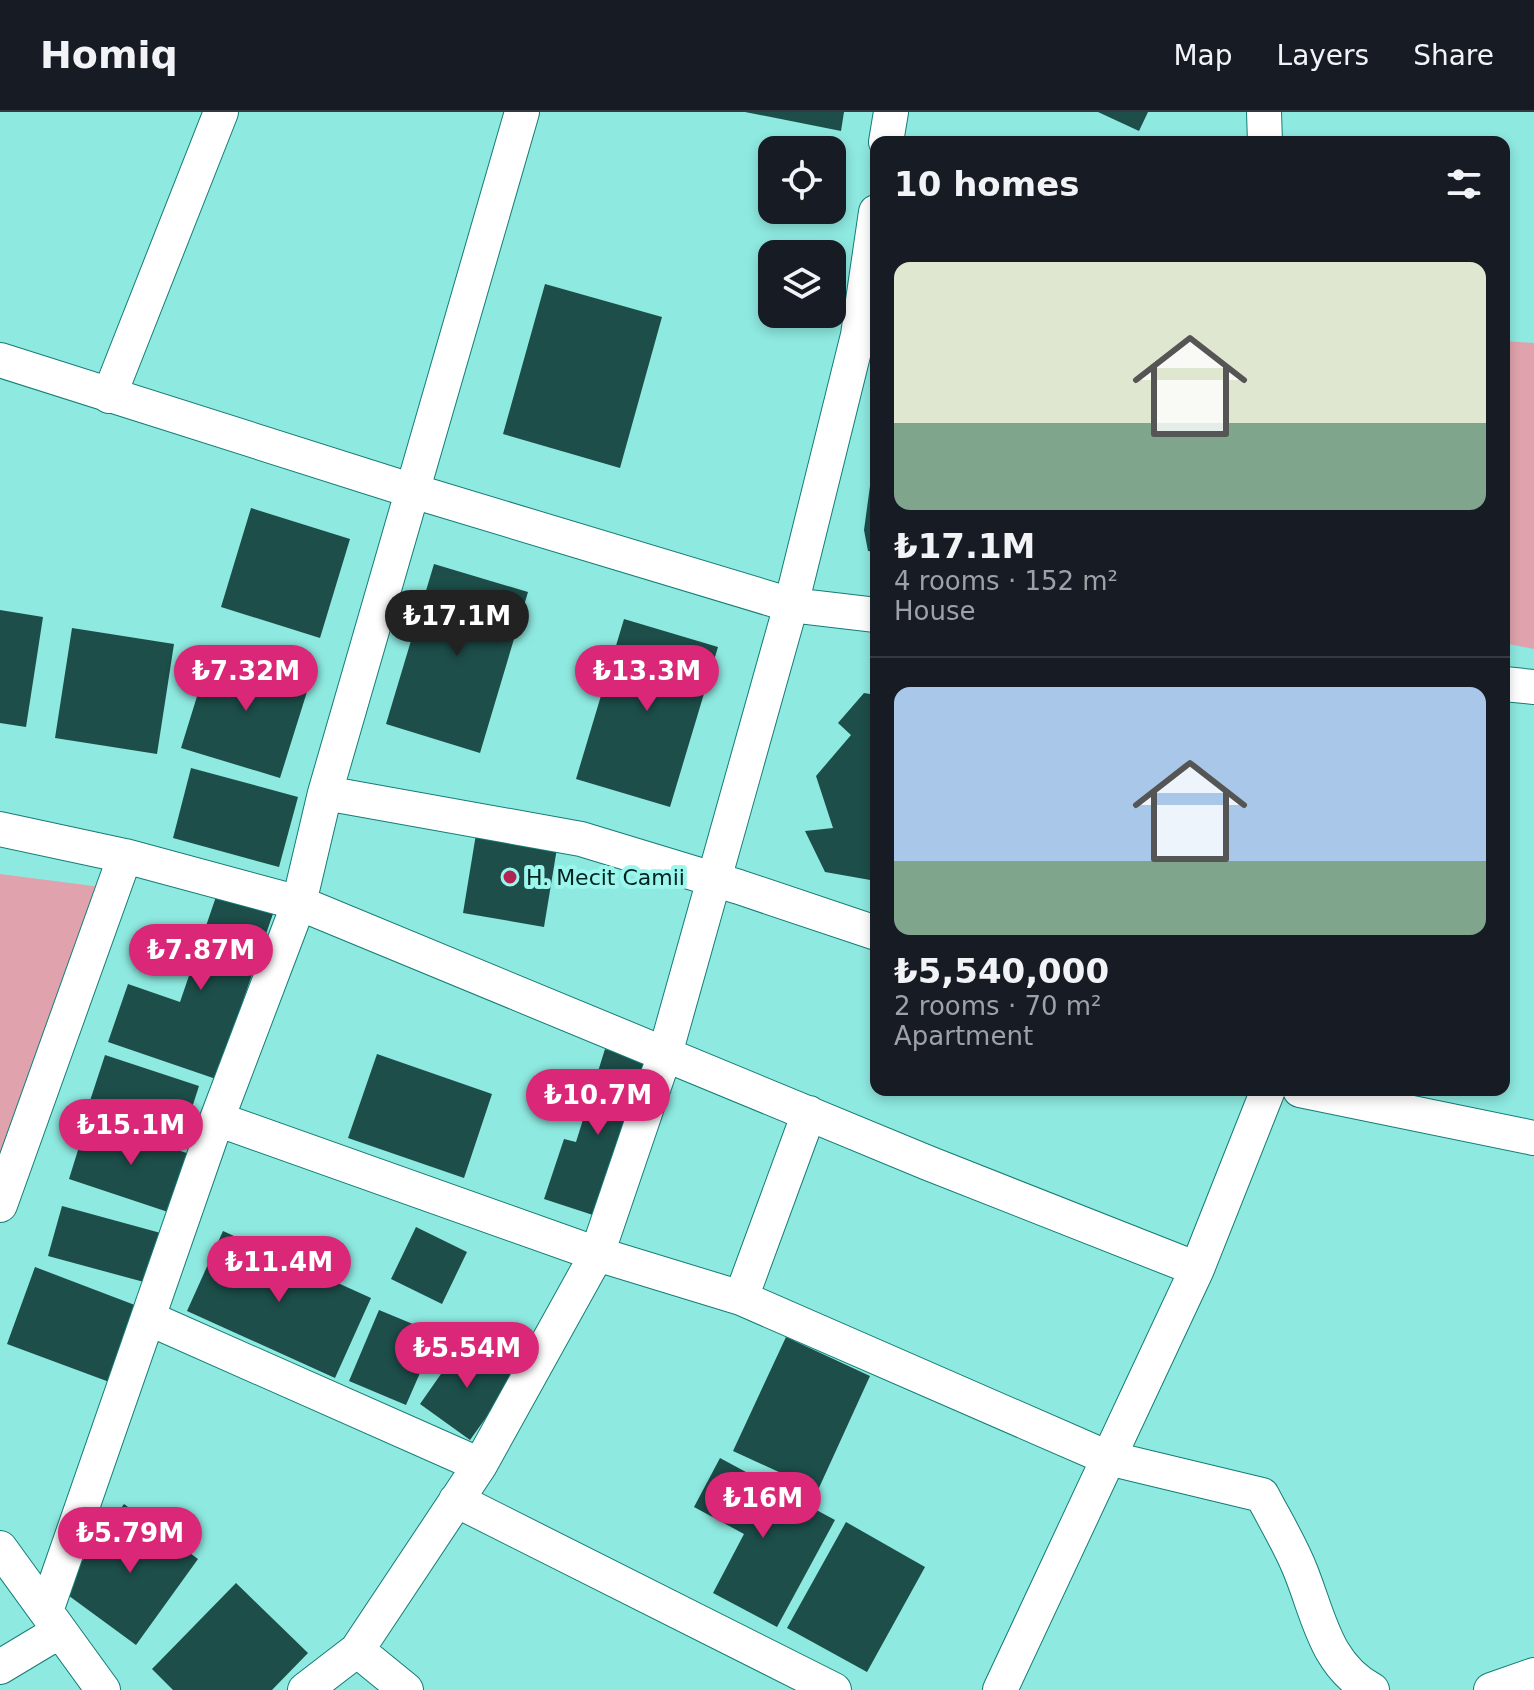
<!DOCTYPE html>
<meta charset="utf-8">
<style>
:root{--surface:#171b24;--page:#20242c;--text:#f1f3f6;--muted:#9ea1a6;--line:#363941;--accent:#db2777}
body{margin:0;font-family:"DejaVu Sans",sans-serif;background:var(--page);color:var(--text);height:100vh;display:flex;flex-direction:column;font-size:30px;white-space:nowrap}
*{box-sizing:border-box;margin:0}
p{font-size:26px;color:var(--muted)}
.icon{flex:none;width:44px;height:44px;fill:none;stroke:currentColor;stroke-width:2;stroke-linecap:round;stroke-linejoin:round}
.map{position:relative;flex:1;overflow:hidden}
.drawer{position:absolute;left:870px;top:24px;width:640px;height:960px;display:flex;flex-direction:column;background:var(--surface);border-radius:16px;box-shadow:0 4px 12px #0003}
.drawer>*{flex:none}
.fabs{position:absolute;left:758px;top:24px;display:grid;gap:16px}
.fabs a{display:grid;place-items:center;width:88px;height:88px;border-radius:16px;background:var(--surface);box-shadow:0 4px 12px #0003;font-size:40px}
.price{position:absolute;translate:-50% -68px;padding:0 18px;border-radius:28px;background:var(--accent);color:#fff;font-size:26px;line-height:52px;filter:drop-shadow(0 2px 4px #0008)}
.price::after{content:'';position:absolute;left:50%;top:48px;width:24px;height:18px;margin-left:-12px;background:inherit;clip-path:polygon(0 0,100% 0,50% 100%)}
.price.current{background:#222;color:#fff}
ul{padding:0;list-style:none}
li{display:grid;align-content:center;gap:16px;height:424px;padding:0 24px}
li+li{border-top:2px solid var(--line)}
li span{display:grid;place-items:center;height:248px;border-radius:16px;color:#555}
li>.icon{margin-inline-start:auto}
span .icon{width:144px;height:144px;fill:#fffc;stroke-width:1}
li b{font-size:34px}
h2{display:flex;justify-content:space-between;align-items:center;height:96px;padding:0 24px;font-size:34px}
header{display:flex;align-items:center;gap:48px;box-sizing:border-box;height:112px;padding:0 40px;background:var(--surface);border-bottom:2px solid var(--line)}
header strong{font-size:38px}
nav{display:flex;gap:44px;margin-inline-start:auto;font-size:28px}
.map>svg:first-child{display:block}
.green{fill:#e0a3ad}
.building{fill:#1d4e4a}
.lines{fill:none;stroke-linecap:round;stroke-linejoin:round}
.street-casing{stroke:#147d76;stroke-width:36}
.street{stroke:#fff;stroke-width:34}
.poi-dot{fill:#b32352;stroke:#9bf6ed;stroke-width:3}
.labels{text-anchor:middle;stroke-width:8;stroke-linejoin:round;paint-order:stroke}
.poi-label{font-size:22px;fill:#04221f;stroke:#9bf6ed;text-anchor:start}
</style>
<header>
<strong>Homiq</strong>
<nav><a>Map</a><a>Layers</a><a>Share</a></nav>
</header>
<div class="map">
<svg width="1534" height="1578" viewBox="0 0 1534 1578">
<rect width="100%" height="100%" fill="#8ee9e0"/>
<!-- green -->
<path class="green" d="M 1504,229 L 1534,231 L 1534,537 L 1504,531 Z
M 0,762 L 101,775 L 0,1053 Z"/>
<!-- building -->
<path class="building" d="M 745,0 L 844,0 L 841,19 Z
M 1098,0 L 1148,0 L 1139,19 Z
M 545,172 L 662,205 L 620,356 L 503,322 Z
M 874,345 L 876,345 L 876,440 L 868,439 L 864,418 Z
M 251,396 L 350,427 L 320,526 L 221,495 Z
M 434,452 L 528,480 L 480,641 L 386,612 Z
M 0,498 L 43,505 L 26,615 L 0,611 Z
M 624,507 L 718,535 L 670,695 L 576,667 Z
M 72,516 L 174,532 L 157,642 L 55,626 Z
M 212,536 L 311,567 L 280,666 L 181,636 Z
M 864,581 L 876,583 L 876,769 L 825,760 L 805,719 L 833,716 L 816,664 L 851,623 L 838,611 Z
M 191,656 L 298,685 L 279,755 L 173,726 Z
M 477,716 L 558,730 L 544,815 L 463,801 Z
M 220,773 L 276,793 L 216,967 L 108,930 L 128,872 L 180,890 Z
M 605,937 L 648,951 L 599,1105 L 544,1087 L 564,1027 L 576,1030 Z
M 377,942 L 492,982 L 464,1066 L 348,1026 Z
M 105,943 L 199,974 L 180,1033 L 86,1001 Z
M 87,1009 L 193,1043 L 174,1102 L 69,1067 Z
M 62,1094 L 168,1123 L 155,1173 L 48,1144 Z
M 416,1115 L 467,1140 L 442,1192 L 391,1167 Z
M 223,1119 L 371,1186 L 335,1266 L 187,1199 Z
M 35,1155 L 140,1195 L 112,1271 L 7,1232 Z
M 379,1198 L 437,1222 L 406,1293 L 349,1269 Z
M 786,1225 L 870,1264 L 818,1378 L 733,1339 Z
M 464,1229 L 515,1265 L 470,1328 L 420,1292 Z
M 720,1346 L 835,1408 L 777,1515 L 713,1481 L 744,1422 L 694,1395 Z
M 124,1392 L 198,1447 L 136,1533 L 61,1478 Z
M 846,1410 L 925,1455 L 867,1560 L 787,1516 Z
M 236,1471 L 308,1541 L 272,1578 L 173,1578 L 152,1557 Z"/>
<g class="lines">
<defs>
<path id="street" d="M 1264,0 L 1265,30
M 886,30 L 891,0
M 0,248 L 413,379 L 791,493 L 876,503
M 109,284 L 221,0
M 1504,572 L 1534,575
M 325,681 L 581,727 L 739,775 L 876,821
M 0,717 L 125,744 L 299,791 L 928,1051 L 1197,1157
M 1300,978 L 1534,1026
M 217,1007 L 597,1142 L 741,1186 L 1108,1346 L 1262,1383 C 1275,1408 1291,1434 1301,1460 C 1319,1505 1326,1554 1372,1578
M 0,1093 L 125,744
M 741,1186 L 809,1001
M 148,1206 L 480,1353
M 456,1388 L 834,1578
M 0,1436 L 103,1578
M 46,1499 L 217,1007 L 299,791 L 325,681 L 522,0
M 357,1538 L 406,1578
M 0,1555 L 60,1519
M 305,1578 L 357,1538 L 480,1353 L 597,1142 L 665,942 L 791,493 L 858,223 L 876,100
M 1000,1578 L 1197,1157 L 1268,978
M 1491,1578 L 1534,1563"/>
</defs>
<!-- street casing -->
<use href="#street" class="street-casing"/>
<!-- street -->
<use href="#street" class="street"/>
</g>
<!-- markers -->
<circle class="poi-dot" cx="510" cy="765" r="8"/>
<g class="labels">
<!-- poi labels -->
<g class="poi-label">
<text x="526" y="773">H. Mecit Camii</text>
</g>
</g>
</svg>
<div class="fabs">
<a><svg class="icon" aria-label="locate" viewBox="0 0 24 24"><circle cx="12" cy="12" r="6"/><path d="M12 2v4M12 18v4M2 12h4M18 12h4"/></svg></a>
<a><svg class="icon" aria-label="layers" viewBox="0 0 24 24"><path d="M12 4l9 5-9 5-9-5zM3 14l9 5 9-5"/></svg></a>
</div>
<b class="price current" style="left:457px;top:546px">₺17.1M</b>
<b class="price" style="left:246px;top:601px">₺7.32M</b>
<b class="price" style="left:647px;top:601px">₺13.3M</b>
<b class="price" style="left:201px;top:880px">₺7.87M</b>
<b class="price" style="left:598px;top:1025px">₺10.7M</b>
<b class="price" style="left:131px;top:1055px">₺15.1M</b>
<b class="price" style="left:279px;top:1192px">₺11.4M</b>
<b class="price" style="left:467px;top:1278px">₺5.54M</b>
<b class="price" style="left:763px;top:1428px">₺16M</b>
<b class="price" style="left:130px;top:1463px">₺5.79M</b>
<section class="drawer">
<h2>10 homes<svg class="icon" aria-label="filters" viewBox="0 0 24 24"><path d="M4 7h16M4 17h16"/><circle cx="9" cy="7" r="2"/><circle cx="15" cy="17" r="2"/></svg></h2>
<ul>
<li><span style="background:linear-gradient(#dfe7d0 65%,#7fa58c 0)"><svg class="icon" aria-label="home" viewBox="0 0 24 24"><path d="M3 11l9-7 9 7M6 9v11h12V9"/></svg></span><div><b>₺17.1M</b><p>4 rooms · 152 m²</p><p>House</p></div></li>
<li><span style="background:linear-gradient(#a9c7e8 70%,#7fa58c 0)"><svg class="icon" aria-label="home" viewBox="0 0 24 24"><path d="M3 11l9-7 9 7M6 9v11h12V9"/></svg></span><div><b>₺5,540,000</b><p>2 rooms · 70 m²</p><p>Apartment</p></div></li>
</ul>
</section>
</div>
